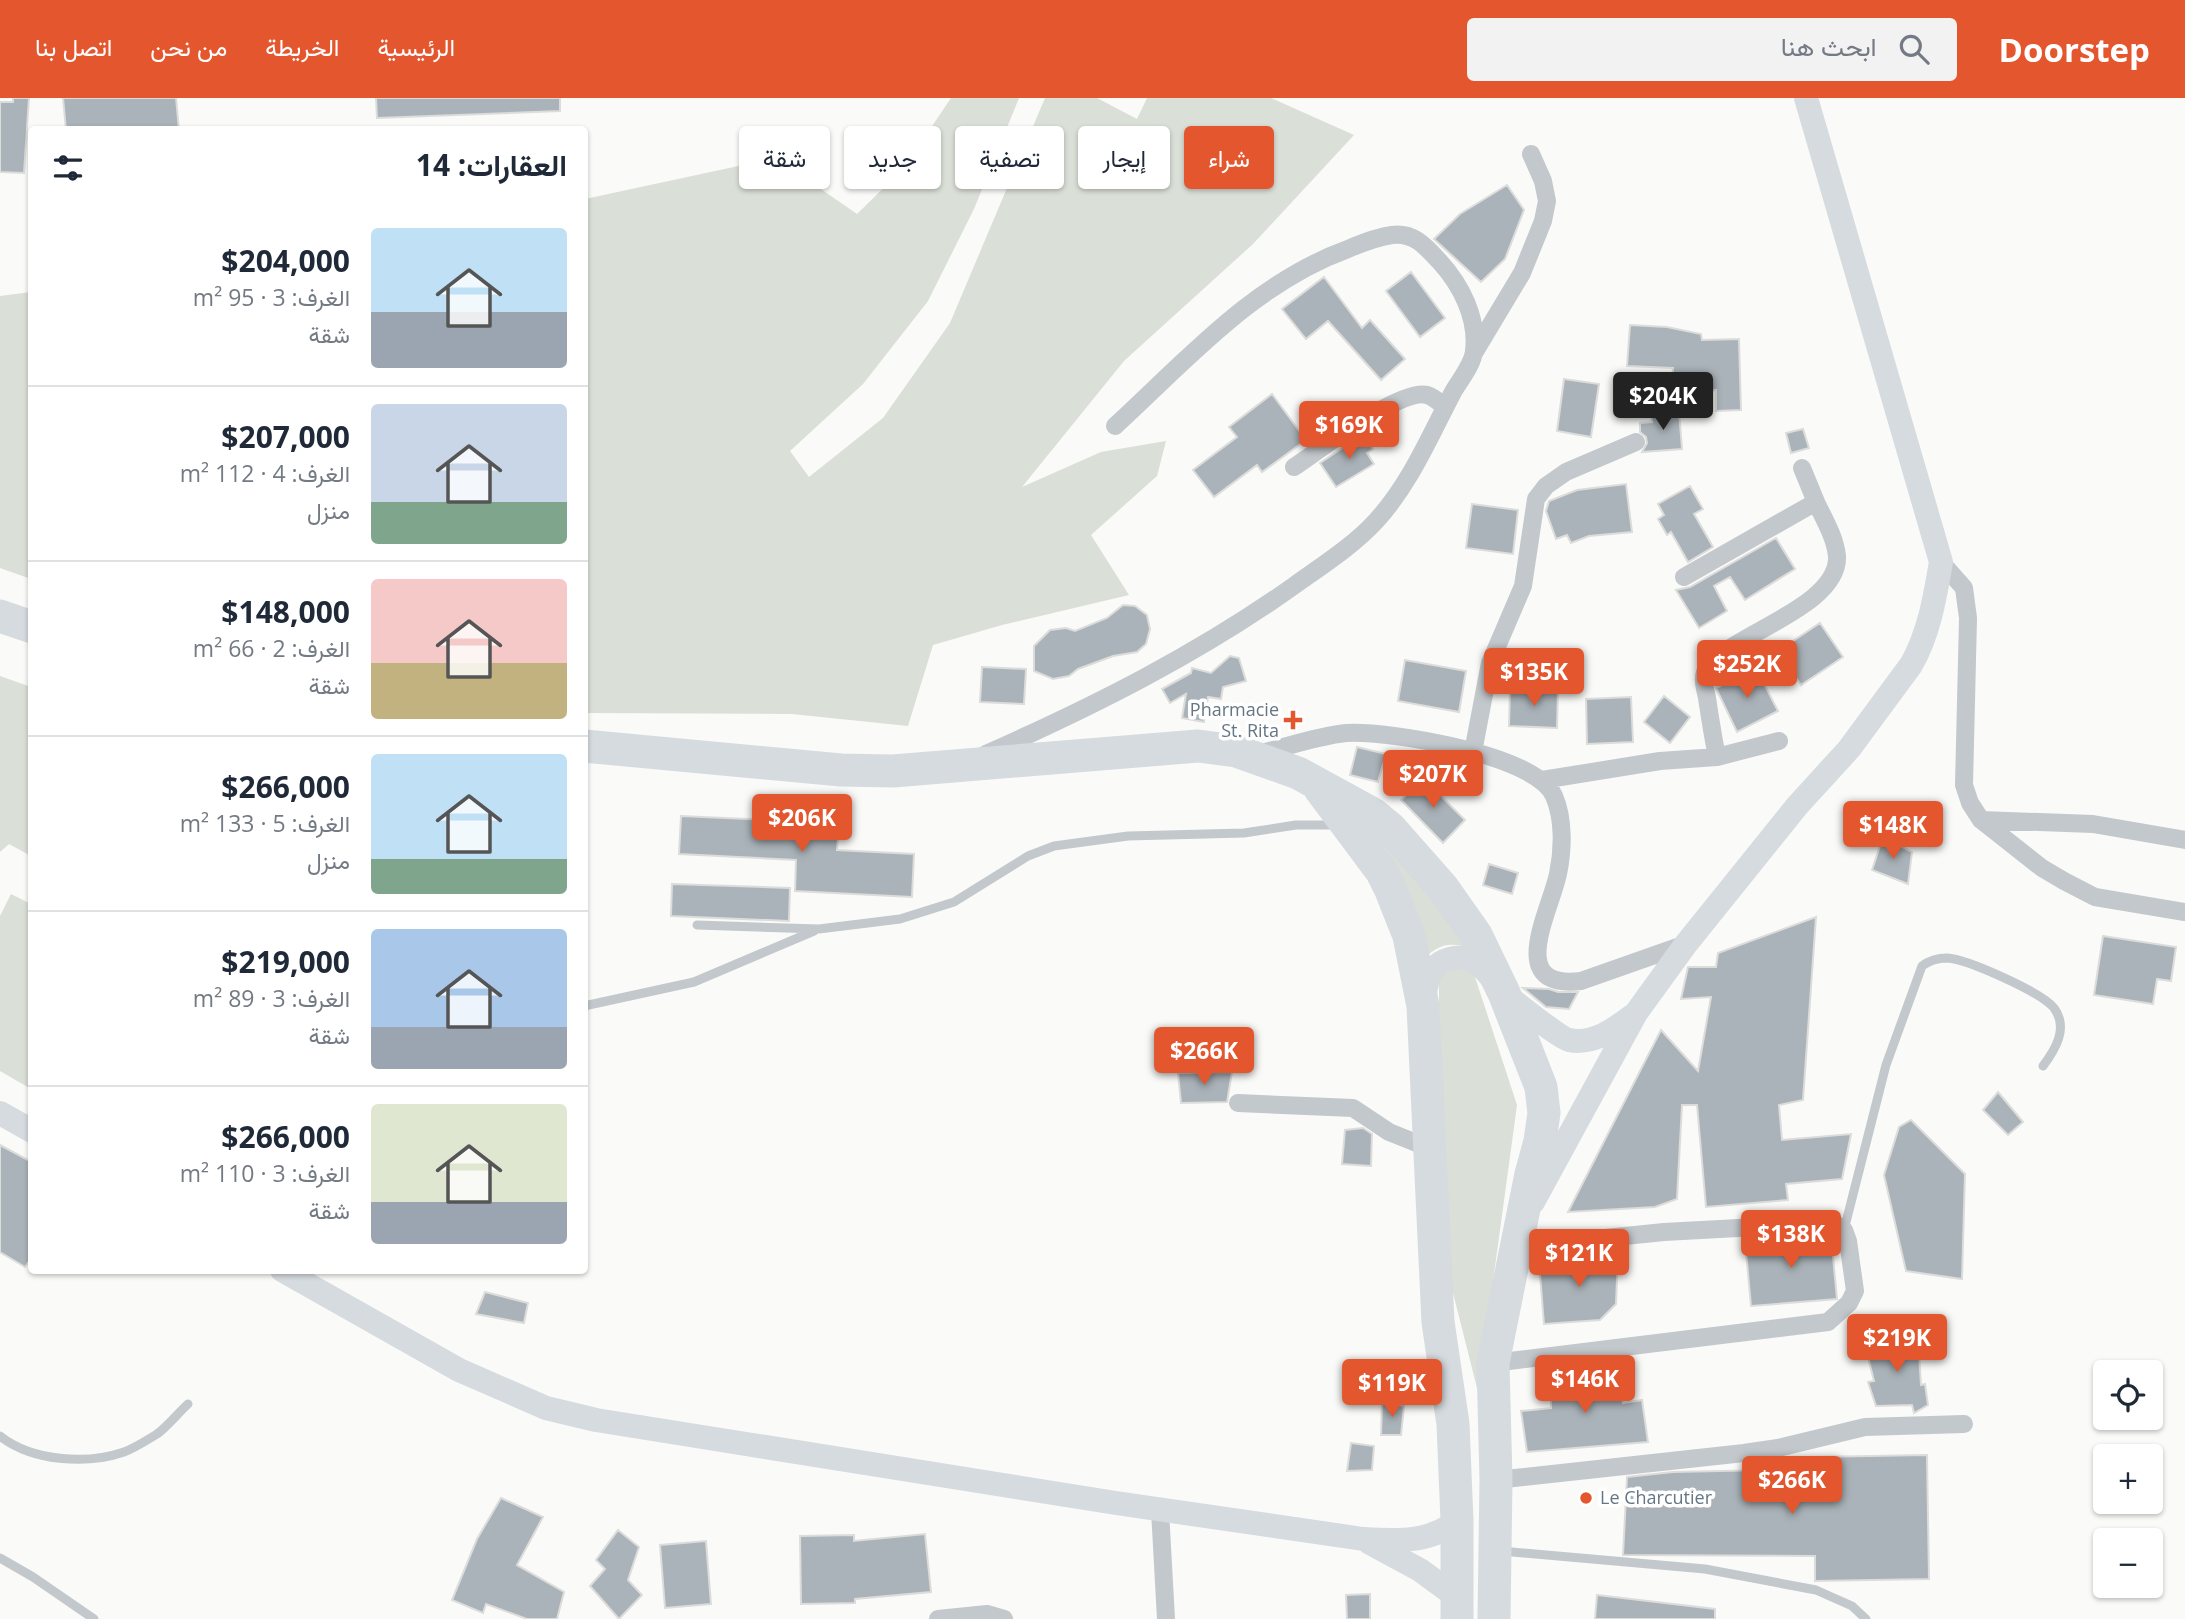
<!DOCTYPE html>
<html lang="ar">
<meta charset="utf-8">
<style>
:root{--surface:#fff;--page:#f2f2f3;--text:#1f2937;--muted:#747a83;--line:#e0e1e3;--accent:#e4572e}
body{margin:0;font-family:"Open Sans",Vazirmatn,sans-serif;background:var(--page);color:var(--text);direction:rtl;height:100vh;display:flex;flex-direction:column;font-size:26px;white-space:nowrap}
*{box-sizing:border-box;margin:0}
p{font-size:23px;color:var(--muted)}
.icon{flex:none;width:38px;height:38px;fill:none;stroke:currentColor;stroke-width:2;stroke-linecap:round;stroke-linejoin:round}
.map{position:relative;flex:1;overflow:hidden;direction:ltr}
.panel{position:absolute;left:28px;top:28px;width:560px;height:1148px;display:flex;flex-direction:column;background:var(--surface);border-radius:7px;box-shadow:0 2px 5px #0004;direction:rtl}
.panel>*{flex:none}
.top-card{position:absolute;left:609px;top:28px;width:665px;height:63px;direction:rtl;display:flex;gap:14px}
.controls{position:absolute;left:2093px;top:1262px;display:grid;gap:14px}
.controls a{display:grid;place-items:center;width:70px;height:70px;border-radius:7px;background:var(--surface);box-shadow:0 2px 5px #0004;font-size:35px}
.price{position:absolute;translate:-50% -60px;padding:0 16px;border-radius:7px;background:var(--accent);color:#fff;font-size:23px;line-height:46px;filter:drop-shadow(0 2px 4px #0008)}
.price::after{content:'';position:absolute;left:50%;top:42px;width:21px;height:16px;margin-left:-10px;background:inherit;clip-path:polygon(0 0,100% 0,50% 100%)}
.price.on{background:#222;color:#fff}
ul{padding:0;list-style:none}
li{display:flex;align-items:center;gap:21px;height:175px;padding:0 21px}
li+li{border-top:2px solid var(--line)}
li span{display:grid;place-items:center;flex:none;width:196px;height:140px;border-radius:7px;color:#555}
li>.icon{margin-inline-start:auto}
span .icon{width:84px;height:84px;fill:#fffc;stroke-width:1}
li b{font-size:30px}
h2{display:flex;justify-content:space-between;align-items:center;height:84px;padding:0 21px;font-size:30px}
.chip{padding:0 24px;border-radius:7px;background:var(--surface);box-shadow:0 2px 5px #0004;font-size:24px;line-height:63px}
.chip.on{background:var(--accent);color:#fff}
header{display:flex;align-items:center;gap:42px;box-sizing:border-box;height:98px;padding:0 35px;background:var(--accent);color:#fff}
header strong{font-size:33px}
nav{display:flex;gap:38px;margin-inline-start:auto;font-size:24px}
.search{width:490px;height:63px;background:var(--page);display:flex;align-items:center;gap:18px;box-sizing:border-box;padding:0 24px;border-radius:7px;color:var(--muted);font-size:26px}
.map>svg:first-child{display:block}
.green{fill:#dadfd7}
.building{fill:#aab3b9;stroke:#dcdcda;stroke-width:2}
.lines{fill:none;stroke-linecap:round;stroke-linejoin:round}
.lane{stroke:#c3c8cc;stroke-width:9}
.street{stroke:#c3c8cc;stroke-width:18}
.secondary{stroke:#d6dbdf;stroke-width:24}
.highway{stroke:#d6dbdf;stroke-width:33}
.poi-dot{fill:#e4572e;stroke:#fff;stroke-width:2.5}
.labels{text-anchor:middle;stroke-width:7;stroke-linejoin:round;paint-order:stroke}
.poi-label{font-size:18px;fill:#657683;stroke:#fff;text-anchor:end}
</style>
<header>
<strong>Doorstep</strong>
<div class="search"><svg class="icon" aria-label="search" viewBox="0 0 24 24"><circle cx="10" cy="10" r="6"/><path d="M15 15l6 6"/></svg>ابحث هنا</div>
<nav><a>الرئيسية</a><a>الخريطة</a><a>من نحن</a><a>اتصل بنا</a></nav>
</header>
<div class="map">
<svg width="2185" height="1521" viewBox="0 0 2185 1521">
<rect width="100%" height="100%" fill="#fafaf8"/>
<!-- green -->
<path class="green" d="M 951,0 L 1019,0 L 974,111 L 928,203 L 863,286 L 790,353 L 809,379 L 883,320 L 950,225 L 1045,0 L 1097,0 L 1137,21 L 1147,0 L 1271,0 L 1354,37 L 1253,146 L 1124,263 L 1022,389 L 1101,354 L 1166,343 L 1157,378 L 1091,437 L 1129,497 L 1002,527 L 933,547 L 908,628 L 792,616 L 585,615 L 585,101 L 776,60 L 857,116 L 904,70 Z
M 31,194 L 32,194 L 31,481 L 0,470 L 0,198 Z
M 0,578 L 31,589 L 31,758 L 9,746 L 0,754 Z
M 1367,724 L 1386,742 L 1469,850 C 1448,844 1441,846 1424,860 Z
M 11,796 L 31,806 L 31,991 L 0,973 L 0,818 Z
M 1446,871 L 1467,871 L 1475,879 L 1517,1007 L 1478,1294 L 1451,1187 L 1439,907 L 1439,881 Z"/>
<!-- building -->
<path class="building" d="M 13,0 L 29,0 L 24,75 L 0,74 L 0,4 L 13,4 Z
M 63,0 L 176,0 L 179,32 L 66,32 Z
M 376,0 L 560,0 L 560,13 L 377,20 Z
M 1507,87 L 1524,112 L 1505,161 L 1481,184 L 1434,141 L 1460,116 Z
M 1411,174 L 1445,220 L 1420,239 L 1386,193 Z
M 1324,179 L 1362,230 L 1370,222 L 1405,261 L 1381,282 L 1328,223 L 1306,241 L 1282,211 Z
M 1630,227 L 1667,229 L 1701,236 L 1702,242 L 1739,241 L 1741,312 L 1716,313 L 1716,292 L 1671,293 L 1673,270 L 1627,268 Z
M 1564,281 L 1599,286 L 1591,339 L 1557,333 Z
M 1272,296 L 1306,342 L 1262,374 L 1257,367 L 1214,399 L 1193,372 L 1237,339 L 1229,329 Z
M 1679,313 L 1682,351 L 1642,354 L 1647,345 L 1646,339 L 1640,334 L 1640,325 L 1652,324 L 1651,315 Z
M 1803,331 L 1809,350 L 1791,355 L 1786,335 Z
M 1364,336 L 1373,351 L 1367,355 L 1374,366 L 1336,389 L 1320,365 Z
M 1626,386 L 1632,434 L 1589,438 L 1571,445 L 1567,437 L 1556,441 L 1546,413 L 1549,403 L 1577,392 Z
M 1690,388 L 1703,411 L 1694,416 L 1713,449 L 1688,464 L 1671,434 L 1667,437 L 1658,421 L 1664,417 L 1658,406 Z
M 1472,406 L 1518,412 L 1513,456 L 1466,450 Z
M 1776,440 L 1795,471 L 1745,502 L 1730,479 L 1714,488 L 1727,513 L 1699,530 L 1676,492 L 1690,489 Z
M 1123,507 L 1135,508 L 1147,517 L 1150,531 L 1146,546 L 1137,554 L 1113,558 L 1078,571 L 1069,578 L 1053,581 L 1034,573 L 1034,548 L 1050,532 L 1066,530 L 1075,533 L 1107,520 Z
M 1820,525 L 1843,559 L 1801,587 L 1778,553 Z
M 1230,558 L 1239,560 L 1246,583 L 1223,589 L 1221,601 L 1208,599 L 1204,624 L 1182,620 L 1186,596 L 1170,605 L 1162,591 L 1191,575 L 1192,570 L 1211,575 Z
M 1405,562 L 1466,573 L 1459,614 L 1398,603 Z
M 982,569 L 1026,571 L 1024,606 L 980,604 Z
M 1756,570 L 1778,613 L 1737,634 L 1716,590 Z
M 1510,589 L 1558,591 L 1557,630 L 1509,628 Z
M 1664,598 L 1690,619 L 1670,645 L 1644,624 Z
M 1631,599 L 1633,644 L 1587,646 L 1586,601 Z
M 1357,649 L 1386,656 L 1378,684 L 1350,677 Z
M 1423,680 L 1465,722 L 1443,745 L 1401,702 Z
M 681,718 L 839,725 L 837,752 L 914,756 L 912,799 L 795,793 L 796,762 L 679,756 Z
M 1883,739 L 1912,754 L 1908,786 L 1872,772 Z
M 1489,766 L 1518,775 L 1512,796 L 1483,787 Z
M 672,786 L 790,790 L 789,823 L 671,818 Z
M 1816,819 L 1803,1002 L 1779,1007 L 1782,1042 L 1851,1036 L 1842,1081 L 1786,1086 L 1788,1102 L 1706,1109 L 1697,1007 L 1682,1007 L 1677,1101 L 1655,1109 L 1568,1114 L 1661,932 L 1698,973 L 1711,899 L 1681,901 L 1688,869 L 1716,869 L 1718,855 Z
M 2103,838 L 2176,849 L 2171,883 L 2157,881 L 2153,906 L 2094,897 Z
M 1523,890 L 1549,891 L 1558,894 L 1578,894 L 1569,911 L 1546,909 Z
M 1232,974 L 1227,1004 L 1181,1005 L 1178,975 Z
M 1998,994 L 2023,1024 L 2008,1037 L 1983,1012 Z
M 1911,1022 L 1965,1076 L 1962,1181 L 1906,1173 L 1884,1077 L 1899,1029 Z
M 1363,1030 L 1372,1036 L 1371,1068 L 1342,1066 L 1345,1032 Z
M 0,1047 L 32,1064 L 32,1159 L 25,1169 L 0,1154 Z
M 1831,1137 L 1837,1201 L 1751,1208 L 1745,1143 Z
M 1618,1155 L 1616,1206 L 1600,1222 L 1544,1226 L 1539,1165 Z
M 485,1194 L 528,1205 L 524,1225 L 476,1216 Z
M 1918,1239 L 1921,1287 L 1925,1286 L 1928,1307 L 1914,1315 L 1912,1307 L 1876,1308 L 1868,1284 L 1874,1283 L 1865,1247 Z
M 1616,1271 L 1623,1305 L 1642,1302 L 1648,1344 L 1527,1354 L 1521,1313 L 1551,1310 L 1550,1281 Z
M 1382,1305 L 1404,1308 L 1401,1337 L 1381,1337 Z
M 1351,1345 L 1374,1348 L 1372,1372 L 1347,1373 Z
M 1927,1357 L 1929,1481 L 1815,1483 L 1815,1458 L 1623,1457 L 1627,1379 L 1673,1374 L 1813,1371 L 1813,1359 Z
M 501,1400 L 543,1419 L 517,1467 L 564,1494 L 557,1521 L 527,1521 L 486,1506 L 483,1515 L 452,1502 L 477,1441 Z
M 618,1432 L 639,1449 L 628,1482 L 642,1497 L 619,1521 L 590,1488 L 605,1471 L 596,1462 Z
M 925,1436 L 931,1494 L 855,1501 L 855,1505 L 801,1506 L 800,1438 L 854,1437 L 854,1443 Z
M 706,1443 L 711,1506 L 665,1510 L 660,1447 Z
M 1370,1496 L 1370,1521 L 1347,1521 L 1346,1497 Z
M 1597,1497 L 1715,1511 L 1715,1521 L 1595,1521 Z"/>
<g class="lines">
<!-- lane -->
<path class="lane" d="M 697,827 L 819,831 L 900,821 L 954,804 L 1028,758 L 1054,748 L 1128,738 L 1244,735 L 1296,727 L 1336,727
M 584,908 L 694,884 L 814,833
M 1844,1132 L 1886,967 L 1922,868 C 1930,862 1937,860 1947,860 C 1967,861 2041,894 2054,910 C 2069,930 2055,952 2043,968
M 0,1338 C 32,1363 86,1367 124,1354 C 135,1350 147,1342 157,1336 C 168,1328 178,1315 188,1306
M 1501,1453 L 1705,1471 L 1816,1492 L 1852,1508 L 1866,1521
M 0,1460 L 33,1479 L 94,1521"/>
<!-- street -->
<path class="street" d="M 1474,255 L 1522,175 L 1543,123 L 1547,103 L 1543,83 L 1531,56
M 1294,369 C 1318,353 1401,290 1427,297 C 1434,299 1440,305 1445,309
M 1802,370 L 1816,404
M 1941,464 L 1964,490 L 1968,520 L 1964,687 L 1970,705 L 1981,722 L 2042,770 L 2064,783 L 2095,799 L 2185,814
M 1684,479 L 1816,404 C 1824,421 1835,439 1837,458 C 1840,514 1707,542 1704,579 C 1703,586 1706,594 1707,600 C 1710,620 1713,639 1717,659
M 1473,654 L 1490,565 L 1523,488 L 1536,401 L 1546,388 L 1566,374 L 1636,344
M 986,656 C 1094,608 1198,556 1295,487 C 1323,467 1353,448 1376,423 C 1410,386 1430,338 1453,294 C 1460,282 1473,266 1474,253 C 1478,220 1461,187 1440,164 C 1426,149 1414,134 1392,137 C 1377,139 1362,145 1348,151 C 1254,185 1187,262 1115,328
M 1258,656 C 1286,649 1317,638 1346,635 C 1388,632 1537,657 1554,698 C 1564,721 1563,752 1558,776 C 1550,814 1505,892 1581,883 L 1686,846
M 1542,682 L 1660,663 L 1717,659 L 1779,643
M 1981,722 L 2093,726 L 2185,742
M 1238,1005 L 1353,1010 L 1389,1034 L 1429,1050
M 1493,1265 L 1828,1224 L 1849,1205 L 1855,1193 L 1848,1143 L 1844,1132 L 1834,1125 L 1664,1134 L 1517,1149
M 1496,1382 L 1744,1355 L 1778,1350 L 1865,1329 L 1964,1326
M 1160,1412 L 1166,1521
M 938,1521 L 987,1516 L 1004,1521"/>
<!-- secondary -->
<path class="secondary" d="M 1423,905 C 1425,896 1426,886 1429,879 C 1437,859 1463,854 1479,867 C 1489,874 1495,886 1504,895 C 1513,903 1560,940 1569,942 C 1593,947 1615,931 1632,918
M 0,1015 L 32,1033
M 1533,1104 L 1636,915 L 1686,846 L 1797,708 L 1849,651 L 1911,567 C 1929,536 1935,499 1941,464 L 1806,0
M 282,1172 L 459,1272 L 546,1310 L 596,1322 L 1116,1405 L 1363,1441 C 1398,1443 1429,1445 1457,1423
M 1370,1445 L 1420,1472 L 1457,1499"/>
<!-- highway -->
<path class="highway" d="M 0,518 L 32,529
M 584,648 L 841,672 L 893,673 L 1198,648 L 1236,653 L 1298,675 L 1373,716 L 1390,730 L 1443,790 L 1476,837 L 1504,895 L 1541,989 L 1544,1015 L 1540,1043 L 1531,1076 L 1493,1265 L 1496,1382 L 1494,1521
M 1320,691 L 1382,774 L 1390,790 L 1409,838 L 1423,908 L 1438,1224 L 1453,1326 L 1457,1423 L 1457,1521"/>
</g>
<!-- markers -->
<g class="poi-dot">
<path d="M1289.5 611.5h7v7h7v7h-7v7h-7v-7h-7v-7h7z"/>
<circle cx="1586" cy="1400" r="7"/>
</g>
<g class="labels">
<!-- poi labels -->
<g class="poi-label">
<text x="1279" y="618">Pharmacie<tspan x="1279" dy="21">St. Rita</tspan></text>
<text x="1600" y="1406" text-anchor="start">Le Charcutier</text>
</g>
</g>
</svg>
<div class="controls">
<a><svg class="icon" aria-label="locate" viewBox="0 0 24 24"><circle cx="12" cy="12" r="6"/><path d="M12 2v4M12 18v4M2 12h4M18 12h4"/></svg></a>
<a>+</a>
<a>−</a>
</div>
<b class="price on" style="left:1663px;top:334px">$204K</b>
<b class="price" style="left:1349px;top:363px">$169K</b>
<b class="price" style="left:1747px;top:602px">$252K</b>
<b class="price" style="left:1534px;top:610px">$135K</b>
<b class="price" style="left:1433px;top:712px">$207K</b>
<b class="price" style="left:802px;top:756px">$206K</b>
<b class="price" style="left:1893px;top:763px">$148K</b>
<b class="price" style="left:1204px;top:989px">$266K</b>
<b class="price" style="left:1791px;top:1172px">$138K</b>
<b class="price" style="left:1579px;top:1191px">$121K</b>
<b class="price" style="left:1897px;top:1276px">$219K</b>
<b class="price" style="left:1585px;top:1317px">$146K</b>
<b class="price" style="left:1392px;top:1321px">$119K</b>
<b class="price" style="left:1792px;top:1418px">$266K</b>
<div class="top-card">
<a class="chip on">شراء</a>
<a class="chip">إيجار</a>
<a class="chip">تصفية</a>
<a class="chip">جديد</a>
<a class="chip">شقة</a>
</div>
<section class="panel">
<h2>العقارات: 14<svg class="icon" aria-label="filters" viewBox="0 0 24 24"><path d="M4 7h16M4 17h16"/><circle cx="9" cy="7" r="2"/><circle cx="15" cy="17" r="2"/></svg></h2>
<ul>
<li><span style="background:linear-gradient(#bfe0f5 60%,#9aa5b1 0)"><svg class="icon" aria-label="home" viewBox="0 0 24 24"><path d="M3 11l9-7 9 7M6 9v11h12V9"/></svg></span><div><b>$204,000</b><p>الغرف: 3 · 95 m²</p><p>شقة</p></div></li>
<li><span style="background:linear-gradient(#c9d6e8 70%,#7fa58c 0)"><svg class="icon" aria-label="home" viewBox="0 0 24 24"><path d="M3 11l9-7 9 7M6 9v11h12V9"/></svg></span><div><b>$207,000</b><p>الغرف: 4 · 112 m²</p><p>منزل</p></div></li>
<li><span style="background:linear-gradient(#f6c9c9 60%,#c2b280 0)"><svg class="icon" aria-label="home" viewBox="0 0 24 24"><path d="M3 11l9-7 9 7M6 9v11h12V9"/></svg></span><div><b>$148,000</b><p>الغرف: 2 · 66 m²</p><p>شقة</p></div></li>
<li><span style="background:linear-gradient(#bfe0f5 75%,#7fa58c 0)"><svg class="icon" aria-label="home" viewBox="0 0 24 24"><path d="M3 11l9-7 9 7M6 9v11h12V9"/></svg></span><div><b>$266,000</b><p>الغرف: 5 · 133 m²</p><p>منزل</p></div></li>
<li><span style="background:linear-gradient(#a9c7e8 70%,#9aa5b1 0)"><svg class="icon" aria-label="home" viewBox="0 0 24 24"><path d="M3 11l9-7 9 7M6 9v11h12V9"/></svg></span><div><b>$219,000</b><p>الغرف: 3 · 89 m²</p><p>شقة</p></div></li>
<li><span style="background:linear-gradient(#dfe7d0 70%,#9aa5b1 0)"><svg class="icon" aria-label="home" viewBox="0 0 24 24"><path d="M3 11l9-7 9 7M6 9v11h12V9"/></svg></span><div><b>$266,000</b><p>الغرف: 3 · 110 m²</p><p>شقة</p></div></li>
</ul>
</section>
</div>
